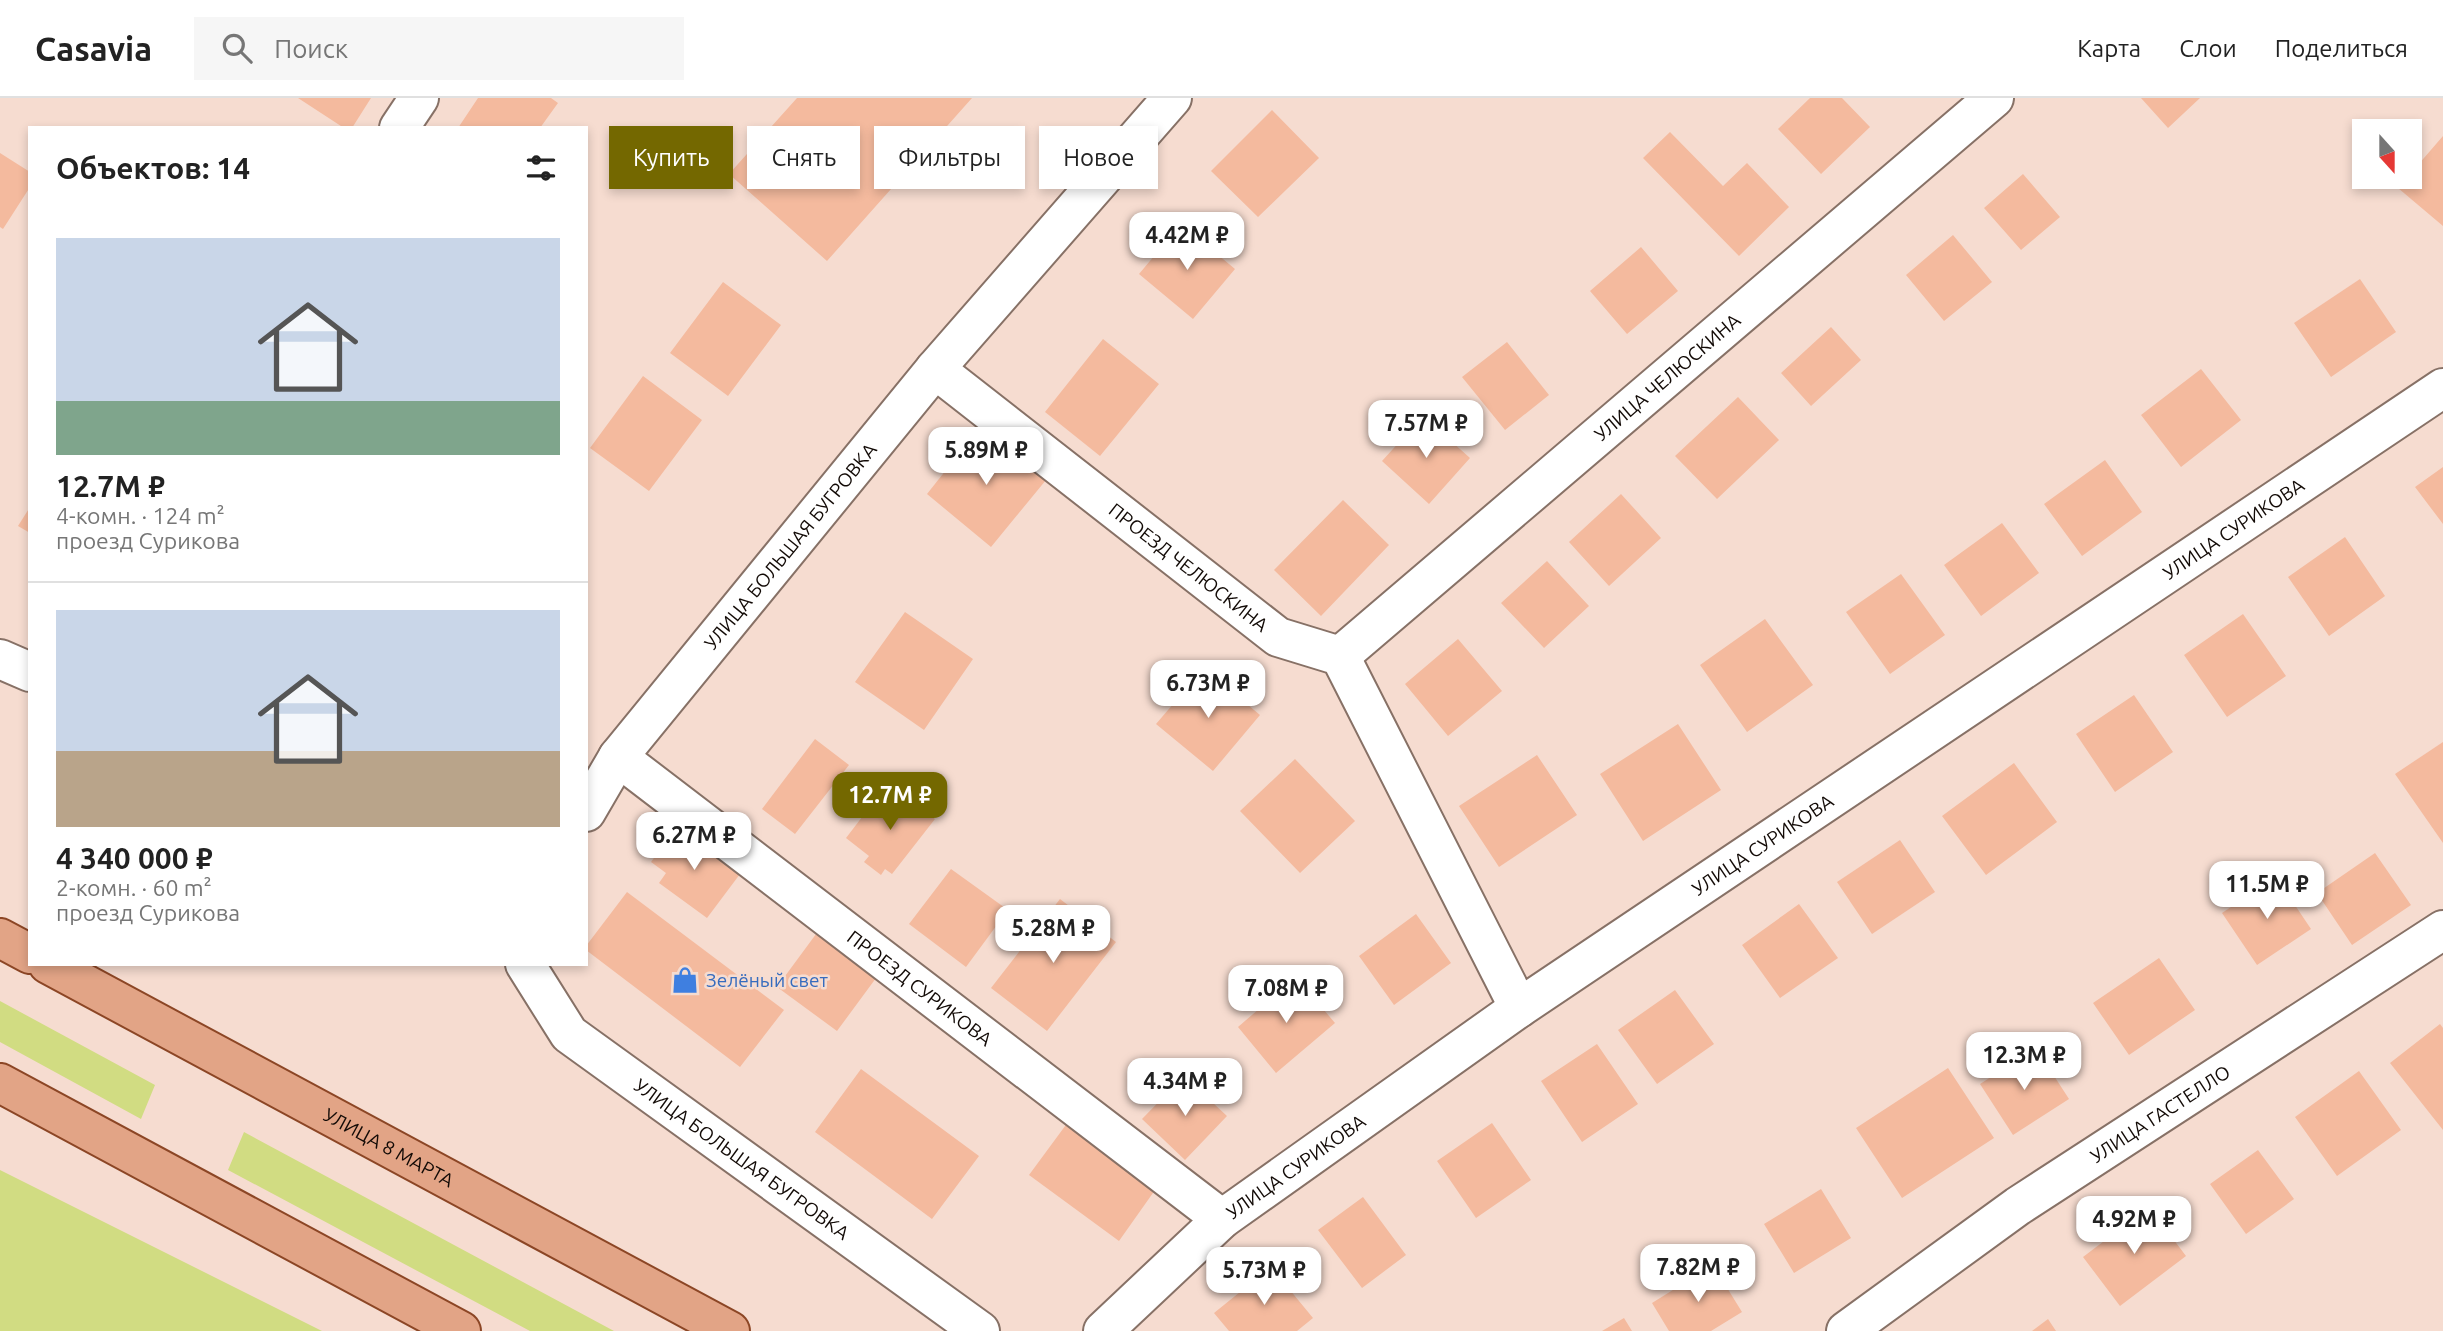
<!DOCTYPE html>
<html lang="ru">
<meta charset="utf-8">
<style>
:root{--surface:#fff;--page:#f6f6f6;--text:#222;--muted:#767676;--line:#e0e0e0;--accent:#746800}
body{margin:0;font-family:Ubuntu,sans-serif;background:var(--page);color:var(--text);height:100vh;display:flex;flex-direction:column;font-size:26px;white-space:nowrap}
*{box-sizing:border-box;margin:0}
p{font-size:23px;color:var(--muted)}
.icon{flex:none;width:38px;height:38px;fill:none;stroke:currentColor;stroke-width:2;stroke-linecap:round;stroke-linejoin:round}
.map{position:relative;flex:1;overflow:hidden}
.side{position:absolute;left:28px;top:28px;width:560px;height:840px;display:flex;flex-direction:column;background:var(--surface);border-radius:0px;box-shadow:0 4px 10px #0003}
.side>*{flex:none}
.guide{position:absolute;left:609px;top:28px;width:665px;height:63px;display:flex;gap:14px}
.needle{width:46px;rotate:159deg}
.buttons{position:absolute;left:2352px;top:21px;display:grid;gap:14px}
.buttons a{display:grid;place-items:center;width:70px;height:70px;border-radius:0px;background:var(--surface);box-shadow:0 4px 10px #0003;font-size:35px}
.price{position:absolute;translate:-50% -60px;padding:0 16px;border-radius:14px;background:#fff;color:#222;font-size:23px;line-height:46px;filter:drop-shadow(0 2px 4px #0008)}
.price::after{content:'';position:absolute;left:50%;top:42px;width:21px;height:16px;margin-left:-10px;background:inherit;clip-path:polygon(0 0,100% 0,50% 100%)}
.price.active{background:var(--accent);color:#fff}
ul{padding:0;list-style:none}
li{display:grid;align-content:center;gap:14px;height:371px;padding:0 28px}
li+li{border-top:2px solid var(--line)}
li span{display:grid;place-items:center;height:217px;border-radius:0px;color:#555}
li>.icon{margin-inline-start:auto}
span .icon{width:126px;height:126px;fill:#fffc;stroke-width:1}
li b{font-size:30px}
h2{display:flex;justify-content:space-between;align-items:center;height:84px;padding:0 28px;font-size:30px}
.pill{padding:0 24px;border-radius:0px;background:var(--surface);box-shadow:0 4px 10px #0003;font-size:24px;line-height:63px}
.pill.active{background:var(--accent);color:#fff}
header{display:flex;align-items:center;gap:42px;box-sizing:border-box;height:98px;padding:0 35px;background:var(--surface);border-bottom:2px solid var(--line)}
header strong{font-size:33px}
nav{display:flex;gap:38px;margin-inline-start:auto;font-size:24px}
.search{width:490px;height:63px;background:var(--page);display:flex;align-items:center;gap:18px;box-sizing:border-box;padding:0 24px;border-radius:0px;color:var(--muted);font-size:26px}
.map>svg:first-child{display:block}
.green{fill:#d1dc82}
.building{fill:#f4ba9e}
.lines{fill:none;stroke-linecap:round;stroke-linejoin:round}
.minor-casing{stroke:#877166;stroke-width:42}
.major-casing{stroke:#8c4625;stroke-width:42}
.minor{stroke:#fff;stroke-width:38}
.major{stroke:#e2a486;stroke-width:38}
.labels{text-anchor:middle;stroke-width:5;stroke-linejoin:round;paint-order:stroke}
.street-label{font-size:19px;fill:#120a06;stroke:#f6dcd0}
.shop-label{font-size:19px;fill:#366cbe;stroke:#f6dcd0;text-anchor:start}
</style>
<header>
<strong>Casavia</strong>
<div class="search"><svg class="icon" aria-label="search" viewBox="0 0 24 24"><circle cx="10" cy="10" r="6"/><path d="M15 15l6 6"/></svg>Поиск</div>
<nav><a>Карта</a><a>Слои</a><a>Поделиться</a></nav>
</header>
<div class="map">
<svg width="2443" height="1233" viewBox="0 0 2443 1233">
<rect width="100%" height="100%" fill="#f6dcd0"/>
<!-- green -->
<path class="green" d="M 0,903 L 155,987 L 141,1021 L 0,944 Z
M 244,1034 L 614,1233 L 530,1233 L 228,1072 Z
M 0,1072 L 322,1233 L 0,1233 Z"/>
<!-- building -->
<path class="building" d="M 298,0 L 371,0 L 352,30 L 344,30 Z
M 478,0 L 551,0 L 558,5 L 540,30 L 458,30 Z
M 797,0 L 972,0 L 827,163 L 729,76 Z
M 1810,0 L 1842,0 L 1870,29 L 1821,76 L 1778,31 Z
M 2141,0 L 2200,0 L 2168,30 Z
M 1272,12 L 1319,60 L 1258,119 L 1211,73 Z
M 1670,34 L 1723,88 L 1747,65 L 1789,109 L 1739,158 L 1643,60 Z
M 2443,38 L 2443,128 L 2398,90 Z
M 0,55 L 30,74 L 30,89 L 3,131 L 0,129 Z
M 2023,76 L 2060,119 L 2021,152 L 1984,110 Z
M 1181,126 L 1235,171 L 1193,221 L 1139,176 Z
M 1953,137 L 1992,184 L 1944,223 L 1906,177 Z
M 1641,149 L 1678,193 L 1627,236 L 1590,193 Z
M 2360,181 L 2396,234 L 2331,279 L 2294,225 Z
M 723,184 L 781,227 L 728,298 L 670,255 Z
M 1831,229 L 1861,262 L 1811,308 L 1781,275 Z
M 1103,241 L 1159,286 L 1100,358 L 1045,314 Z
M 1507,244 L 1549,297 L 1505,332 L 1462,279 Z
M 2201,271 L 2241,322 L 2181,369 L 2141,317 Z
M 643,278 L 702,322 L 649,393 L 590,350 Z
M 1738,299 L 1779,342 L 1717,401 L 1675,358 Z
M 1423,318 L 1470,360 L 1429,406 L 1382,363 Z
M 980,329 L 1046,382 L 991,449 L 927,396 Z
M 2105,362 L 2142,414 L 2082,458 L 2044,406 Z
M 2443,369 L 2443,426 L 2415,389 Z
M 1621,396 L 1661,440 L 1609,488 L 1569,444 Z
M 1343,402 L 1389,447 L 1321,518 L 1274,472 Z
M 30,409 L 30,435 L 18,428 Z
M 2002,425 L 2039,475 L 1981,518 L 1944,467 Z
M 2345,439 L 2385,498 L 2329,538 L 2288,479 Z
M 1547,463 L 1589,508 L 1544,550 L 1501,505 Z
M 1901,476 L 1945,537 L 1890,576 L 1846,514 Z
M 905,514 L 973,561 L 924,632 L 855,584 Z
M 2243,516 L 2286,578 L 2227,619 L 2184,557 Z
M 1765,521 L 1813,587 L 1747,634 L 1700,567 Z
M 1458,541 L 1502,593 L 1448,638 L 1405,586 Z
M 1204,570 L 1260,617 L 1213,673 L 1156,626 Z
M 2134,597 L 2173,654 L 2115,694 L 2076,636 Z
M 1678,626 L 1721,692 L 1643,743 L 1600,676 Z
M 815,641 L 849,667 L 795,736 L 762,711 Z
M 2443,644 L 2443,745 L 2395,676 Z
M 1537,657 L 1577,717 L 1499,769 L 1459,708 Z
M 1295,661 L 1355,723 L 1300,775 L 1240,713 Z
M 2014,665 L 2057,724 L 1986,777 L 1942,718 Z
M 895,690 L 935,721 L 892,776 L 885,771 L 881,777 L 864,764 L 869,758 L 846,740 L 869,710 L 876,715 Z
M 677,728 L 740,776 L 707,820 L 659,785 L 666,775 L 651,764 Z
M 1900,742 L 1935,794 L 1872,836 L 1837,784 Z
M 2375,755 L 2411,807 L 2352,847 L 2317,795 Z
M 951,771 L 1008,812 L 966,869 L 909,826 Z
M 2276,779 L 2311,831 L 2257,867 L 2222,815 Z
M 627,794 L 784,912 L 740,969 L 586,852 L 586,848 Z
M 1060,801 L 1116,844 L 1047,933 L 991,890 Z
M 1799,806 L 1838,860 L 1780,900 L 1742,847 Z
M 1416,816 L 1451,865 L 1394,907 L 1359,858 Z
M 819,832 L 879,876 L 837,933 L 777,889 Z
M 2159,860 L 2195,912 L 2129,957 L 2093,905 Z
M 1296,879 L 1335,925 L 1276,975 L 1238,929 Z
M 1675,892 L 1714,946 L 1657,986 L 1618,932 Z
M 2440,926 L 2443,930 L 2443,1032 L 2390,965 Z
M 1597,946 L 1638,1006 L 1582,1044 L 1541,983 Z
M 2036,950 L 2069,1001 L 2013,1037 L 1980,986 Z
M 1948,970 L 1994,1040 L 1902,1100 L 1856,1030 Z
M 861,971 L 979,1058 L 932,1121 L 815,1034 Z
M 2359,973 L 2401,1032 L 2337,1078 L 2295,1019 Z
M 1184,978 L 1227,1018 L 1185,1062 L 1142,1021 Z
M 1071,1020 L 1160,1085 L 1119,1143 L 1029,1077 Z
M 1492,1025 L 1531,1082 L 1476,1120 L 1437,1063 Z
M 2258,1052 L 2294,1101 L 2246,1136 L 2210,1086 Z
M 1821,1091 L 1851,1140 L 1794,1175 L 1764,1126 Z
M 1363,1099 L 1406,1157 L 1362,1190 L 1318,1132 Z
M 2149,1109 L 2186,1158 L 2120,1208 L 2083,1159 Z
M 1713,1167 L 1742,1214 L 1711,1233 L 1669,1233 L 1652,1205 Z
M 1271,1169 L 1313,1220 L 1297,1233 L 1229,1233 L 1214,1215 Z
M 1624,1220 L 1632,1233 L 1602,1233 Z
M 2048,1221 L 2056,1233 L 2032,1233 Z"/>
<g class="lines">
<defs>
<g id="minor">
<path d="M 399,30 L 419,0"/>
<path id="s1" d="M 935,271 L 1278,539 L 1340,558 L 1519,910"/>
<path id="s2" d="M 1340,558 L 1994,0"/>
<path d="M 0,561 L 30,574"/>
<path id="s3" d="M 618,659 L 1222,1121"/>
<path id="s4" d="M 586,714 L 618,659 L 935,271 L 1172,0"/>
<path id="s5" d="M 525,866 L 569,936 L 980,1233"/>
<path id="s6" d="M 1103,1233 L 1222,1121 L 1519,910 L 2443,290"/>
<path id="s7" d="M 1846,1233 L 2018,1108 L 2443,832"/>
</g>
<g id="major">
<path d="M 0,840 L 30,856"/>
<path id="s8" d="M 48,866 L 730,1233"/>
<path d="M 0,985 L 461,1233"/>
</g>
</defs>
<!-- minor casing -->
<use href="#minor" class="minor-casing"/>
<!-- major casing -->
<use href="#major" class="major-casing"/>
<!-- minor -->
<use href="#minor" class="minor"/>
<!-- major -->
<use href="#major" class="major"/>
</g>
<!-- icons -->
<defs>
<symbol id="shop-bare" viewBox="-9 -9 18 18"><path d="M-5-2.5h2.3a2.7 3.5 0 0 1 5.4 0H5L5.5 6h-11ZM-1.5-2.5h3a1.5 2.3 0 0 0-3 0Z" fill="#3f7fe0" stroke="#f6dcd0" stroke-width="2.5" paint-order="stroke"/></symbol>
</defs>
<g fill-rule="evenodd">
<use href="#shop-bare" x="666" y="863" width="38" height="38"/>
</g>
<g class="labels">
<!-- street labels -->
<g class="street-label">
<text dy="7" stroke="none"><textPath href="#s2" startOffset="430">УЛИЦА ЧЕЛЮСКИНА</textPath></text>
<text dy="7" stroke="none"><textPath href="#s6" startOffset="1388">УЛИЦА СУРИКОВА</textPath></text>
<text dy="7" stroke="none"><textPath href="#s4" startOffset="336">УЛИЦА БОЛЬШАЯ БУГРОВКА</textPath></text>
<text dy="7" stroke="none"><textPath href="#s1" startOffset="322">ПРОЕЗД ЧЕЛЮСКИНА</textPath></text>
<text dy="7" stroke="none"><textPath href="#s6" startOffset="821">УЛИЦА СУРИКОВА</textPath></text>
<text dy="7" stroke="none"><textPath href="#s3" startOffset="380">ПРОЕЗД СУРИКОВА</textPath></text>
<text dy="7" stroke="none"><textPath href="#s7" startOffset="382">УЛИЦА ГАСТЕЛЛО</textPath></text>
<text dy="7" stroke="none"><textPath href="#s8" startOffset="387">УЛИЦА 8 МАРТА</textPath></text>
<text dy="7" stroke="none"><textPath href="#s5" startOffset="296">УЛИЦА БОЛЬШАЯ БУГРОВКА</textPath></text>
<text dy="7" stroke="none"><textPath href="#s6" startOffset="254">УЛИЦА СУРИКОВА</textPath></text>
</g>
<!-- shop labels -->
<g class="shop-label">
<text x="706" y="889">Зелёный свет</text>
</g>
</g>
</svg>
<div class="buttons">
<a><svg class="needle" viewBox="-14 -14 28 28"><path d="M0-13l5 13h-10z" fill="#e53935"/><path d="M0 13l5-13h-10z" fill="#767676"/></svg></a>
</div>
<b class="price" style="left:1187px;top:174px">4.42M ₽</b>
<b class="price" style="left:1426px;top:362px">7.57M ₽</b>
<b class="price" style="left:986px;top:389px">5.89M ₽</b>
<b class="price" style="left:1208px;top:622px">6.73M ₽</b>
<b class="price active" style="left:890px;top:734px">12.7M ₽</b>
<b class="price" style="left:694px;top:774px">6.27M ₽</b>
<b class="price" style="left:2267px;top:823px">11.5M ₽</b>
<b class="price" style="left:1053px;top:867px">5.28M ₽</b>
<b class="price" style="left:1286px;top:927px">7.08M ₽</b>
<b class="price" style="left:2024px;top:994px">12.3M ₽</b>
<b class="price" style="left:1185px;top:1020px">4.34M ₽</b>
<b class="price" style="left:2134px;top:1158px">4.92M ₽</b>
<b class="price" style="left:1698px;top:1206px">7.82M ₽</b>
<b class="price" style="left:1264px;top:1209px">5.73M ₽</b>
<div class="guide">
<a class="pill active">Купить</a>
<a class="pill">Снять</a>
<a class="pill">Фильтры</a>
<a class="pill">Новое</a>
</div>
<section class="side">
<h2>Объектов: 14<svg class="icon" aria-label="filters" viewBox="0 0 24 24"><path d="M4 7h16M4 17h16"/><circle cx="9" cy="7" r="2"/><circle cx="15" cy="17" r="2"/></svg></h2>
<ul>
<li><span style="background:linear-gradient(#c9d6e8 75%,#7fa58c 0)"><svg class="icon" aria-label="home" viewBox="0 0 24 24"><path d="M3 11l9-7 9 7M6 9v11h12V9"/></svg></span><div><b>12.7M ₽</b><p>4-комн. · 124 m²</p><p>проезд Сурикова</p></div></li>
<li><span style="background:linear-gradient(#c9d6e8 65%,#b9a48a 0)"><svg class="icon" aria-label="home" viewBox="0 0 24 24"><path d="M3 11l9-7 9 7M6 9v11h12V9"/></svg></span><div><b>4 340 000 ₽</b><p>2-комн. · 60 m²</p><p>проезд Сурикова</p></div></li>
</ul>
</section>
</div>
